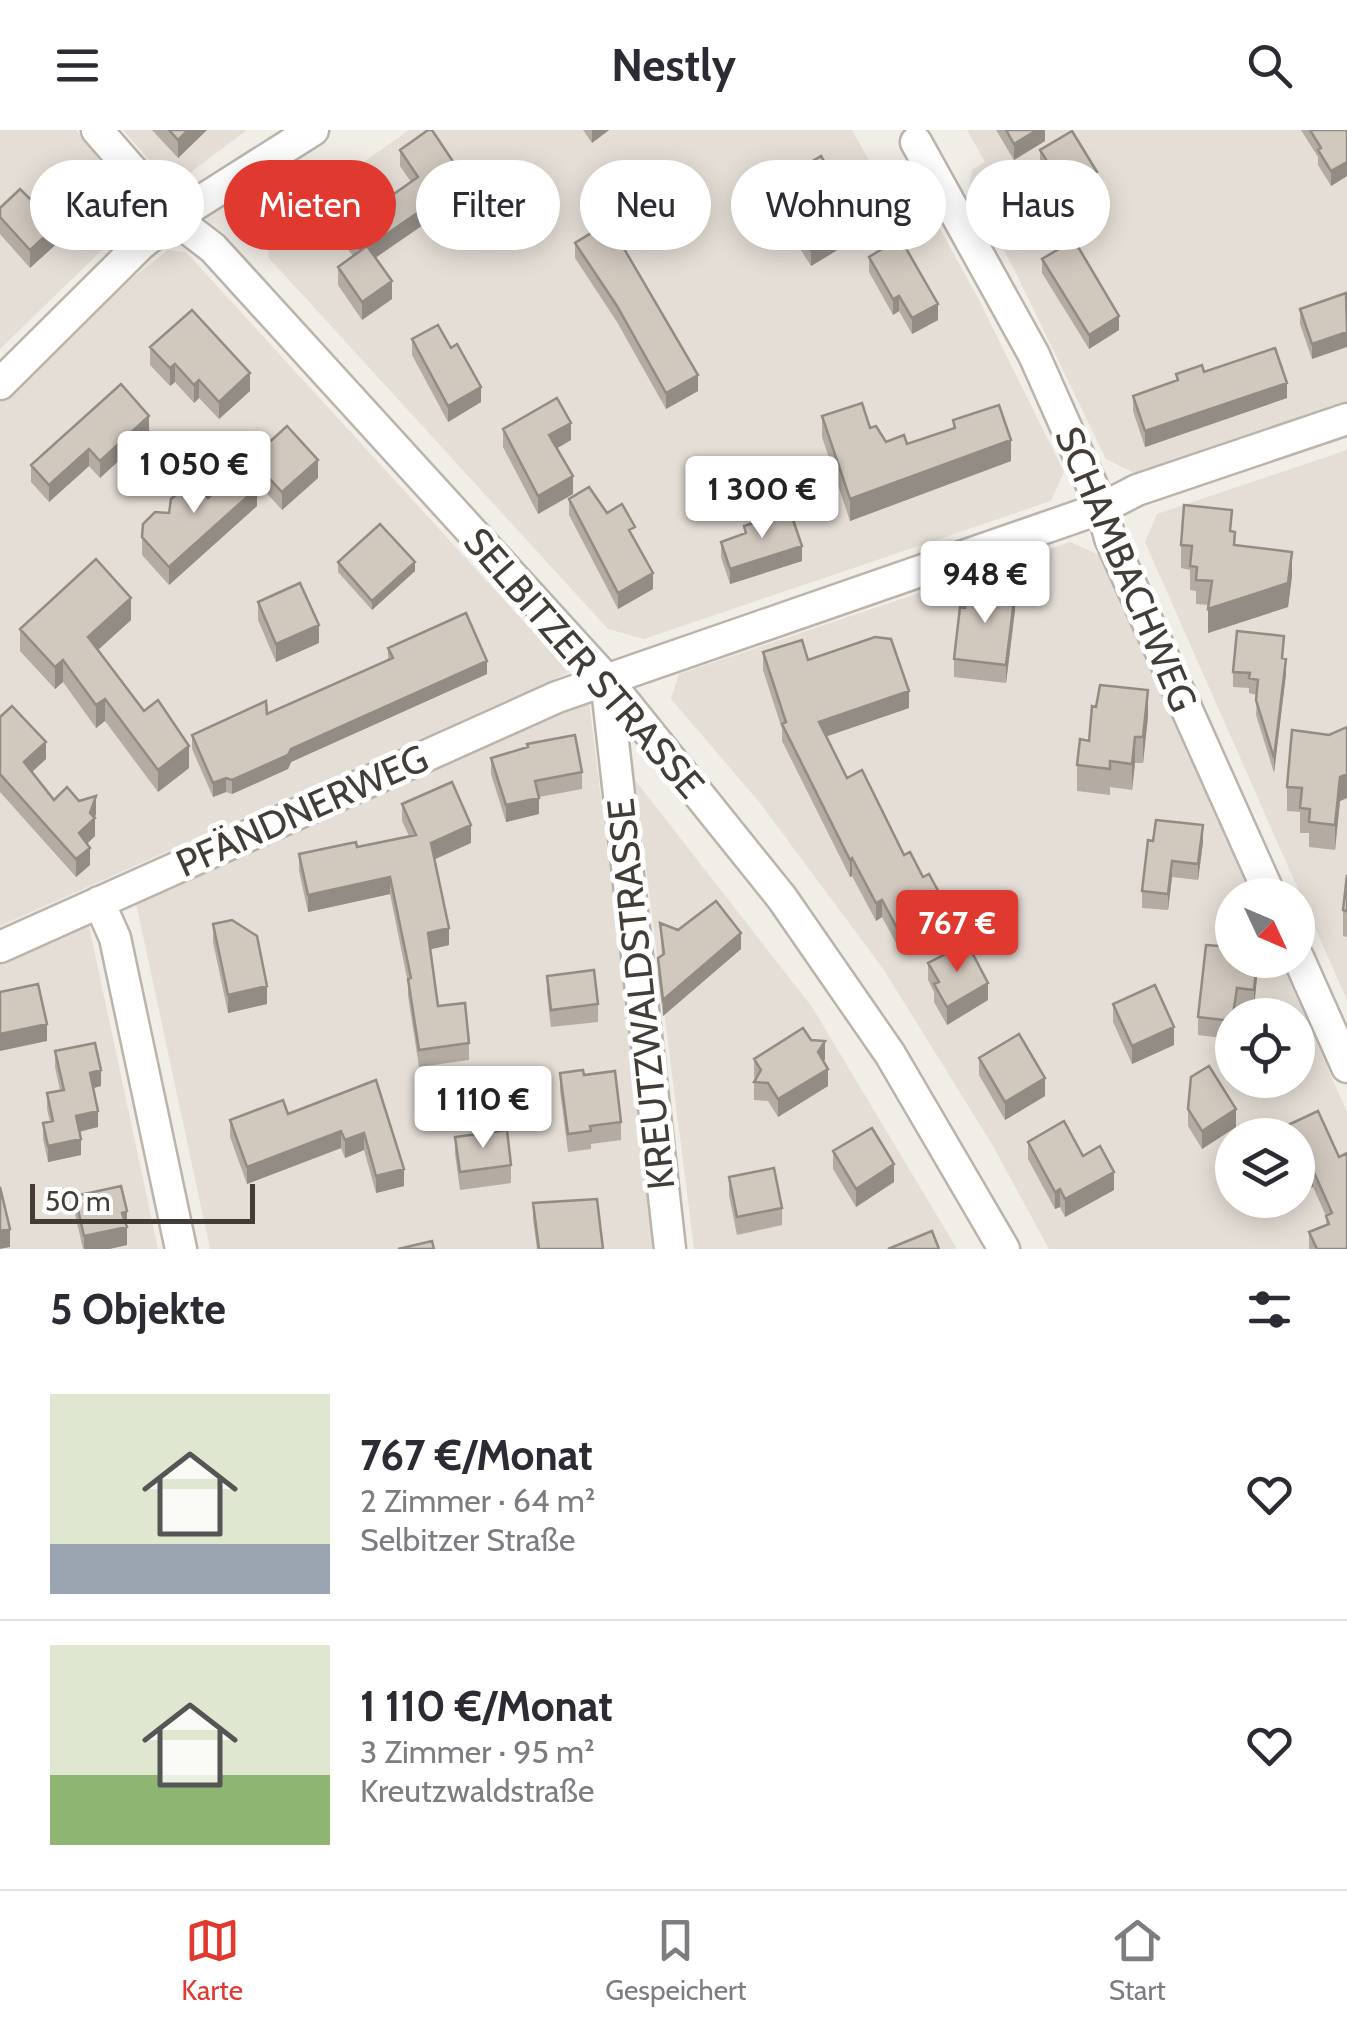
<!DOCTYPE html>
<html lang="de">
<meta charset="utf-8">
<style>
:root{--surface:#fff;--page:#f2f2f3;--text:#2b2b33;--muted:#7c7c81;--line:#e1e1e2;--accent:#e0392f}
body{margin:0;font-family:Cabin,sans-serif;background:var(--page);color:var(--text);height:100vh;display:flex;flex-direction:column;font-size:38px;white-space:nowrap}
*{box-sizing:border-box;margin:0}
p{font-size:32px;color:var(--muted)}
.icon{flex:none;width:55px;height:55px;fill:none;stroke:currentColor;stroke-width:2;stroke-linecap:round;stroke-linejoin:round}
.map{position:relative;height:1119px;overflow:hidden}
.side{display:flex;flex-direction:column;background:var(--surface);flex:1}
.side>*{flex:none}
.banner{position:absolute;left:30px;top:30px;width:1288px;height:90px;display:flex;gap:20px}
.needle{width:65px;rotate:134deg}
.controls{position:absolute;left:1215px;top:748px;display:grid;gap:20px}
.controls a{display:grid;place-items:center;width:100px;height:100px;border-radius:50%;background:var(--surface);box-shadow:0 5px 25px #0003;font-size:50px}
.scale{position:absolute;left:30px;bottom:25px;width:225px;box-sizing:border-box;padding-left:10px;border:5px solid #433d37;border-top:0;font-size:28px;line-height:35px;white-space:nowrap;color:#433d37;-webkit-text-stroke:8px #fff;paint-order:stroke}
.price{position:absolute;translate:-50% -85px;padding:0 22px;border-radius:10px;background:#fff;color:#222;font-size:32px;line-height:65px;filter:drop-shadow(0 2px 5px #0008)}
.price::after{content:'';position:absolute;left:50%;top:60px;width:30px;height:22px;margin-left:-15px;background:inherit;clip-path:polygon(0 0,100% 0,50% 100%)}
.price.on{background:var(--accent);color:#fff}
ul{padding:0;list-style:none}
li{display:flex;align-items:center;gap:30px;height:250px;padding:0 50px}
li+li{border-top:2px solid var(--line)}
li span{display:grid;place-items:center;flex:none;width:280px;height:200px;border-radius:0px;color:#555}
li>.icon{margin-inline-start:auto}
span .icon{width:120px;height:120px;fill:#fffc;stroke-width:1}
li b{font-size:42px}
h2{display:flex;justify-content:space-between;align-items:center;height:120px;padding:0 50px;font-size:42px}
.tag{padding:0 35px;border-radius:45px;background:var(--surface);box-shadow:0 5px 25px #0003;font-size:35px;line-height:90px}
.tag.on{background:var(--accent);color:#fff}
header{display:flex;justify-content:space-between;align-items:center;height:130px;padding:0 50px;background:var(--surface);font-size:45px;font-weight:700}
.tab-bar{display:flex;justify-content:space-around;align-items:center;height:140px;border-top:2px solid var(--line);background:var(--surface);font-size:28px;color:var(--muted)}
.tab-bar a{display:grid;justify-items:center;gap:5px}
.tab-bar .on{color:var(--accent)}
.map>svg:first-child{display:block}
.residential{fill:#e4ded6;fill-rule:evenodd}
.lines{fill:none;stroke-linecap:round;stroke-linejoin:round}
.minor-casing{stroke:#bbb4ab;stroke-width:35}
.minor{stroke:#fff;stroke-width:30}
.wall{fill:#b4aca3}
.shaded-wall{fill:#928c85}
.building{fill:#d1c8be;stroke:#928c85;stroke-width:2.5}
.labels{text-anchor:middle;stroke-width:10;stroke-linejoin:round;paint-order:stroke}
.street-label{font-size:38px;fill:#433d37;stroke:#fff}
</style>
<header><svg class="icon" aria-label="menu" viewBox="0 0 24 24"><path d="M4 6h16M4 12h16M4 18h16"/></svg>Nestly<svg class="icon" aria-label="search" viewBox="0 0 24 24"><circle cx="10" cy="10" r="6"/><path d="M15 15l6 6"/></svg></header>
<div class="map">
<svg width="1347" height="1119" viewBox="0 0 1347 1119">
<rect width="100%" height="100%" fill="#f1ede7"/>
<!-- residential -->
<path class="residential" d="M 0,0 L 76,0 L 140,73 L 137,86 L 0,219 Z
M 123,0 L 247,0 L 191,42 L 157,39 Z
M 409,0 L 852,0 L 898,82 L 911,76 L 930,81 L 977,166 L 1064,342 L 1051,371 L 644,509 L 608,499 L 268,127 L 272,97 Z
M 967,0 L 1347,0 L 1347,272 L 1136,344 L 1106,329 L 1013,137 L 969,58 L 972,40 L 985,32 Z
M 168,120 L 186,122 L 570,542 L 0,796 L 0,273 L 90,181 Z
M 1347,320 L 1347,870 L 1145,412 L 1157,384 Z
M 1070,412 L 1101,426 L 1251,765 L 1232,765 L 1232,830 L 1280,830 L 1347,982 L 1347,1119 L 1049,1119 L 993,1016 L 884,840 L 760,673 L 671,569 L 679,544 ZM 1232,885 L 1298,885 L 1298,950 L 1232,950 ZM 1232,1005 L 1298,1005 L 1298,1070 L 1232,1070 Z
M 589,571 L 656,1119 L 210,1119 L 136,773 Z
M 635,650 L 812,877 L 957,1119 L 694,1119 Z
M 89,796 L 158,1119 L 0,1119 L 0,835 Z"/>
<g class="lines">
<defs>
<path id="minor" d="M 97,0 L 174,88 L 213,118 L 606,549 L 782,768 L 890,924 L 1004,1119
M 916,12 L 1034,225 L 1102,378 L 1110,408 L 1270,765
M 0,254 L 140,115 L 174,88 L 313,0
M 606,549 L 670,1119
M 99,772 L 115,808 L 181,1119
M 0,817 L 557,567 L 1102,378 L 1137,360 L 1347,289
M 1298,827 L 1347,937"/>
</defs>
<!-- minor casing -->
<use href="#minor" class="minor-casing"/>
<!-- minor -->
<use href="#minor" class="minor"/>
</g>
<!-- wall -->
<path class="wall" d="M 152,0 L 207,0 L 178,28 Z
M 583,0 L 609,0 L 592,13 Z
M 996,0 L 1045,0 L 1045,11 L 1014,30 Z
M 1301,0 L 1347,0 L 1347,46 L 1331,56 L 1318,35 L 1318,27 Z
M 400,20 L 458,54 L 436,70 L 436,86 L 375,128 L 392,169 L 362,190 L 338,155 L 338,137 L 353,126 L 324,87 L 324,72 L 374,78 L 411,52 L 400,36 Z
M 1040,20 L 1097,56 L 1105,84 L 1080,99 L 1040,35 Z
M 778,52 L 859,107 L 811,136 L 797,114 L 797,98 L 778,67 Z
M 0,78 L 74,98 L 30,138 L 0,104 Z
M 575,113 L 628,125 L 698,261 L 666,279 L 617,192 L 575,128 Z
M 869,127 L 938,190 L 912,204 L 899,181 L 893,185 L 869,142 Z
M 1042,129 L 1119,200 L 1089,219 L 1042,143 Z
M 1346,163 L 1312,229 L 1300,194 L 1300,179 Z
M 412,209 L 481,272 L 448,292 L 412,225 Z
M 150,217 L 250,261 L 219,289 L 199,268 L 194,273 L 175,252 L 170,256 L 150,235 Z
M 1176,244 L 1287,268 L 1145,317 L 1133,281 L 1133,266 L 1176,251 Z
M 822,286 L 870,298 L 886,312 L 907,314 L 953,298 L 953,290 L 1011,331 L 850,391 L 822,307 Z
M 503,299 L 571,310 L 557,318 L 573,364 L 538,384 L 503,317 Z
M 149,303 L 100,348 L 89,336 L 49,372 L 31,352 L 31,335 Z
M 251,329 L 318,348 L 282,380 L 252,347 L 257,376 L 169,455 L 142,425 L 142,407 L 169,383 L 208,368 L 251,346 Z
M 569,369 L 607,383 L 635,411 L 653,459 L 618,479 L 569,385 Z
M 744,396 L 802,431 L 730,454 L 721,427 L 721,412 L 744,404 Z
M 1232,402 L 1235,416 L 1292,446 L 1288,477 L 1208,503 L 1209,475 L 1196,474 L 1196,461 L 1190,460 L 1190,440 L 1181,438 L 1181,415 Z
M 338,432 L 415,441 L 372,480 L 338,442 Z
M 258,472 L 319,513 L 276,532 L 258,490 Z
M 1015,480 L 1006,553 L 954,547 L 954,529 Z
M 131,490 L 98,520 L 144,581 L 189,638 L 158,662 L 105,591 L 96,598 L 63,552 L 55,559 L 20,521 L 20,499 Z
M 388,518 L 487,544 L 291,632 L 288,639 L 232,664 L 226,662 L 213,667 L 192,619 L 192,605 L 267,584 L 388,530 Z
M 763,522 L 808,530 L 909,578 L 827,606 L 847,648 L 904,725 L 943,787 L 896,813 L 882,787 L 876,791 L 852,746 L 850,747 L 782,611 L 782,599 L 763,540 Z
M 1284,528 L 1286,544 L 1274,643 L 1256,585 L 1257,565 L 1249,563 L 1249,558 L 1233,557 L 1233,542 Z
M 1148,586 L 1143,633 L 1135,633 L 1132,660 L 1110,657 L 1110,665 L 1077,661 L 1077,635 L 1089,611 Z
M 0,587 L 46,629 L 32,642 L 54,670 L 79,671 L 96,684 L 95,688 L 95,706 L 87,714 L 90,735 L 76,747 L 0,662 Z
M 1347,597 L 1347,668 L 1340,671 L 1335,720 L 1309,717 L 1309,703 L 1300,703 L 1300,682 L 1287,681 L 1287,657 L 1329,605 Z
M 491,628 L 582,642 L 582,659 L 539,667 L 539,684 L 506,692 L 491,644 Z
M 402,674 L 471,713 L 434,729 L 449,815 L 430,819 L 438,876 L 469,913 L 469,930 L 419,937 L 408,866 L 408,853 L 390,764 L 308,782 L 299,741 L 299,724 L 357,717 L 409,706 L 402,691 Z
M 1148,710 L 1203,712 L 1198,750 L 1172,747 L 1168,780 L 1142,778 L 1142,761 Z
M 1347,745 L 1347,807 L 1343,806 L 1343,780 Z
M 660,793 L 741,819 L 663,886 L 658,844 L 658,828 L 662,825 Z
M 213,794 L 267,874 L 228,883 L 213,812 Z
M 1258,830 L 1254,878 L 1237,876 L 1232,885 L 1232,909 L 1198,905 L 1198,887 Z
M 928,833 L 988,870 L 947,895 L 934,872 L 934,862 L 928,850 Z
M 547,846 L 598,874 L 598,892 L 551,897 L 547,863 Z
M 1113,874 L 1174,915 L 1132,934 L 1113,892 Z
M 811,910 L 825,929 L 823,931 L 828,956 L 778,987 L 768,971 L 754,970 L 754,952 L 755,949 L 754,947 L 754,929 Z
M 55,921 L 101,956 L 93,958 L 98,997 L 80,1002 L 81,1025 L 48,1032 L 43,1009 L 43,993 L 50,992 L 47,979 L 47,963 L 60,960 L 55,937 Z
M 979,928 L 1045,966 L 1005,990 L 979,945 Z
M 560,943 L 584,945 L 621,992 L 621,1010 L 591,1014 L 591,1019 L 568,1022 L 560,961 Z
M 376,950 L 404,1056 L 376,1063 L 364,1020 L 345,1028 L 341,1018 L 247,1054 L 230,1007 L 230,990 L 288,984 Z
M 1188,979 L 1236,997 L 1202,1019 L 1188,996 Z
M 1318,981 L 1347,1119 L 1309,1119 L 1309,1102 L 1326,1095 L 1326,1086 L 1313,1057 L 1298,1005 L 1273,1005 L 1273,1002 Z
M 455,1007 L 511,1035 L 511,1053 L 460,1060 L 455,1024 Z
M 1028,1012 L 1083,1026 L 1114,1060 L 1065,1087 L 1060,1077 L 1055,1079 L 1028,1029 Z
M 833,1021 L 894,1052 L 856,1077 L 833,1039 Z
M 729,1047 L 782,1078 L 782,1095 L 737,1105 L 729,1065 Z
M 75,1066 L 127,1081 L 127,1115 L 109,1119 L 83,1119 L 75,1084 Z
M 533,1073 L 603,1119 L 537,1119 L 533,1089 Z"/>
<!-- shaded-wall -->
<path class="shaded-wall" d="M 188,0 L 207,0 L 178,28 L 178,10 Z
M 592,0 L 609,0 L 592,13 Z
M 1037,0 L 1045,0 L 1045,11 L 1014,30 L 1014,14 Z
M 1347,32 L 1347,46 L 1331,56 L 1331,41 Z
M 458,39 L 458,54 L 436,70 L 436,86 L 362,137 L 362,121 L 428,60 Z
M 1105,69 L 1105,84 L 1080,99 L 1080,84 Z
M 74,80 L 74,98 L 30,138 L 30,120 Z
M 859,91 L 859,107 L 811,136 L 811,120 Z
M 392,151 L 392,169 L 362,190 L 362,172 Z
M 899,166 L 899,181 L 893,185 L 893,169 Z
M 938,174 L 938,190 L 912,204 L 912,188 Z
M 1119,186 L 1119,200 L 1089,219 L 1089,205 Z
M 1347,202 L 1347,217 L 1312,229 L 1312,214 Z
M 175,234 L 175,252 L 170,256 L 170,238 Z
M 250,243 L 250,261 L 219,289 L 219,272 Z
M 698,245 L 698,261 L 666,279 L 666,263 Z
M 199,250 L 199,268 L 194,273 L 194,255 Z
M 1287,253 L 1287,268 L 1145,317 L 1145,301 Z
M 481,257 L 481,272 L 448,292 L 448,276 Z
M 149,286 L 149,303 L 100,348 L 100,331 Z
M 571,293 L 571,310 L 549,323 L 549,305 Z
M 1011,310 L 1011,331 L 850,391 L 850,369 Z
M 89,319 L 89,336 L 49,372 L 49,355 Z
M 318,330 L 318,348 L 282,380 L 282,362 Z
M 573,346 L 573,364 L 538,384 L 538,366 Z
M 257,358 L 257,376 L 169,455 L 169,437 Z
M 802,416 L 802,431 L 730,454 L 730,439 Z
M 1292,422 L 1292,446 L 1288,477 L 1208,503 L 1208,479 Z
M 415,432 L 415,441 L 372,480 L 372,471 Z
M 653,443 L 653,459 L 618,479 L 618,463 Z
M 1015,462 L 1015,480 L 1006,553 L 1006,535 Z
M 131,468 L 131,490 L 88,529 L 88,507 Z
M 319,495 L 319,513 L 276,532 L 276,514 Z
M 1286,529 L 1286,544 L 1274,643 L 1274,628 Z
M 63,530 L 63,552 L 55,559 L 55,537 Z
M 487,531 L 487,544 L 291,632 L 288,639 L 232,664 L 232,650 L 291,619 Z
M 1148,560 L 1148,586 L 1143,633 L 1143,607 Z
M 909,561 L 909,578 L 819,609 L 819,592 Z
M 105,569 L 105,591 L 96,598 L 96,575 Z
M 1135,607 L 1135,633 L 1132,660 L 1132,634 Z
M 46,612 L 46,629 L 24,649 L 24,632 Z
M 189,616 L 189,638 L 158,662 L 158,640 Z
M 1347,644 L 1347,668 L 1340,671 L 1335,720 L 1335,695 L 1340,647 Z
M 226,648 L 226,662 L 213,667 L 213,653 Z
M 96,666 L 96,684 L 94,689 L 95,688 L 95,706 L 79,721 L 79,703 Z
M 539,668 L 539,684 L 506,692 L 506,675 Z
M 471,695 L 471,713 L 431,731 L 431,713 Z
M 1203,695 L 1203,712 L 1198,750 L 1198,734 Z
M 90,718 L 90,735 L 76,747 L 76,729 Z
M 852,728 L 852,746 L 850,747 L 850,730 Z
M 1172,731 L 1172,747 L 1168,780 L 1168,764 Z
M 390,747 L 390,764 L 308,782 L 308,765 Z
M 882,770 L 882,787 L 876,791 L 876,773 Z
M 943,770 L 943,787 L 896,813 L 896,796 Z
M 449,798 L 449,815 L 428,820 L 428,803 Z
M 741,803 L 741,819 L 663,886 L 663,870 Z
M 1257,830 L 1258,838 L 1254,878 L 1254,860 Z
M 988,853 L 988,870 L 947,895 L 947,877 Z
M 267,856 L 267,874 L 228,883 L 228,865 Z
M 47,894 L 47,911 L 0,921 L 0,904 Z
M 1174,897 L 1174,915 L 1132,934 L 1132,916 Z
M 825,911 L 825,929 L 818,940 L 818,922 Z
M 828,939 L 828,956 L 778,987 L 778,969 Z
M 101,940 L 101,956 L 90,959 L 90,943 Z
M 1045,948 L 1045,966 L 1005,990 L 1005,972 Z
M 1236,979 L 1236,997 L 1202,1019 L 1202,1001 Z
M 98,981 L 98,997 L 76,1002 L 76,986 Z
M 341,1001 L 341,1018 L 247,1054 L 247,1037 Z
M 364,1003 L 364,1020 L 345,1028 L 345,1010 Z
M 81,1009 L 81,1025 L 48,1032 L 48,1016 Z
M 894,1034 L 894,1052 L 856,1077 L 856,1059 Z
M 404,1039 L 404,1056 L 376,1063 L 376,1046 Z
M 1313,1040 L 1313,1057 L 1298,1064 L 1298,1048 Z
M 1114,1042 L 1114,1060 L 1065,1087 L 1065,1069 Z
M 1060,1059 L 1060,1077 L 1055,1079 L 1055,1062 Z
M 127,1081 L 127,1115 L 109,1119 L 84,1119 L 84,1106 Z
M 10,1099 L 10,1117 L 0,1119 L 0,1101 Z"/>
<!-- building -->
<path class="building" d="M 169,0 L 188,0 L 178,10 Z
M 428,0 L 432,0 L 458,39 L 428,60 L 436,70 L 368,117 L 367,116 L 361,120 L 324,72 L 357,48 L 374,78 L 418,47 L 400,20 Z
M 1006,0 L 1037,0 L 1014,14 Z
M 1310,0 L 1347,0 L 1347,32 L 1331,41 L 1318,20 L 1321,18 Z
M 1072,1 L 1097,42 L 1091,46 L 1105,69 L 1080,84 L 1040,20 Z
M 821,26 L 859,91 L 811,120 L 797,98 L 805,94 L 778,52 Z
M 49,52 L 74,80 L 30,120 L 0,87 L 0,78 L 20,59 L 30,69 Z
M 614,89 L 628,114 L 623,117 L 698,245 L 666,263 L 617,176 L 575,113 Z
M 900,108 L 938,174 L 912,188 L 899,166 L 893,169 L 869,127 Z
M 1074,110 L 1119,186 L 1089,205 L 1042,129 Z
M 367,116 L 392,151 L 362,172 L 338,137 Z
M 1346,163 L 1347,202 L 1312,214 L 1300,179 Z
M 192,180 L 250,243 L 219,272 L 199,250 L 194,255 L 175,234 L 170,238 L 150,217 Z
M 438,195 L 451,218 L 457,214 L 481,257 L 448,276 L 412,209 Z
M 1275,218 L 1287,253 L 1145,301 L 1133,266 L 1178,250 L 1176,244 L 1202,235 L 1204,242 Z
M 121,254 L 149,286 L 100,331 L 89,319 L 49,355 L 31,335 Z
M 557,268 L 571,293 L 549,305 L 573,346 L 538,366 L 503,299 Z
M 862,273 L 870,298 L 876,296 L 886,312 L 904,305 L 907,314 L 955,298 L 953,290 L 999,275 L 1011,310 L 850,369 L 822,286 Z
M 287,296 L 318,330 L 282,362 L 251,329 Z
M 246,334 L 257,358 L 169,437 L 142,407 L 143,394 L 155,382 L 169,383 L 171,369 L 184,358 L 197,356 L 208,368 Z
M 589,357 L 607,383 L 622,374 L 635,397 L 629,400 L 653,443 L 618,463 L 569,369 Z
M 1184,375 L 1232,380 L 1230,401 L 1235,402 L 1234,415 L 1292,422 L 1288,453 L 1208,479 L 1212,451 L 1196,450 L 1197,437 L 1190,436 L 1192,416 L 1181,415 Z
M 790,381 L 802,416 L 730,439 L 721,412 L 746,403 L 744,396 Z
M 380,394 L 415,432 L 372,471 L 338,432 Z
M 96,429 L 131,468 L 88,507 L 144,581 L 158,570 L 189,616 L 158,640 L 105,569 L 96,575 L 63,530 L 55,537 L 20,499 Z
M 300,453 L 319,495 L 276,514 L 258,472 Z
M 967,456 L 1015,462 L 1006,535 L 954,529 L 960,477 L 965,478 Z
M 466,483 L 487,531 L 291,619 L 288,625 L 232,650 L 226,648 L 213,653 L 192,605 L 266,571 L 267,584 L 393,528 L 388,518 Z
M 1237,501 L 1284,506 L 1282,528 L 1286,529 L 1274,628 L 1256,570 L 1258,550 L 1249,548 L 1250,543 L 1233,542 Z
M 875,507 L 891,509 L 909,561 L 819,592 L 847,648 L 862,640 L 904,725 L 910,722 L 923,747 L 929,744 L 943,770 L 896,796 L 882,770 L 876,773 L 852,728 L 850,730 L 782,594 L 786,592 L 763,522 L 802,510 L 808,530 Z
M 1100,555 L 1148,560 L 1143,607 L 1135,607 L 1132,634 L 1110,631 L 1110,639 L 1077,635 L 1080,609 L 1089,611 L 1092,576 L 1096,577 Z
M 12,576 L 46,612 L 24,632 L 54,670 L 67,657 L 79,671 L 96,666 L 90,683 L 95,688 L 79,703 L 90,718 L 76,729 L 0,644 L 0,587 Z
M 1347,597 L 1347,644 L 1340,647 L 1335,695 L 1309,692 L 1310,679 L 1300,678 L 1302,658 L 1287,657 L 1292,600 L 1329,605 Z
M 575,605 L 582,642 L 535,651 L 539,668 L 506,675 L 491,628 L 528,617 L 527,614 Z
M 452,652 L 471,695 L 431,713 L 449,798 L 428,803 L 438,876 L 465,873 L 469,913 L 419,920 L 408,849 L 411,848 L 390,747 L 308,765 L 299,724 L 356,712 L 357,717 L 416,705 L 402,674 Z
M 1156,690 L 1203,695 L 1198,734 L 1172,731 L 1168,764 L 1142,761 L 1148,710 L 1153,711 Z
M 1347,745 L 1347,781 L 1343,780 Z
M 716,771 L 741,803 L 663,870 L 658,828 L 664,824 L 660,793 L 678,800 Z
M 232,790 L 257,806 L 267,856 L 228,865 L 213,794 Z
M 967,813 L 988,853 L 947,877 L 934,854 L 939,852 L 928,833 Z
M 1206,815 L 1232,817 L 1232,830 L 1257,830 L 1254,860 L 1237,858 L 1232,891 L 1198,887 Z
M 594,840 L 598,874 L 551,880 L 547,846 Z
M 38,854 L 47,894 L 0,904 L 0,862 Z
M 1155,855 L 1174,897 L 1132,916 L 1113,874 Z
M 803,898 L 811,910 L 825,911 L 818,922 L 828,939 L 778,969 L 768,953 L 754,952 L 761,940 L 754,929 Z
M 1019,904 L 1045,948 L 1005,972 L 979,928 Z
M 95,913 L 101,940 L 90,943 L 98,981 L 76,986 L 81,1009 L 48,1016 L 43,993 L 53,991 L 47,963 L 64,960 L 55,921 Z
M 1209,936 L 1236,979 L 1202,1001 L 1188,979 L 1191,947 Z
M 583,940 L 584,945 L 615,941 L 621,992 L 590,996 L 591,1001 L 568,1004 L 560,943 Z
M 376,950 L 404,1039 L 376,1046 L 364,1003 L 345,1010 L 341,1001 L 247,1037 L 230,990 L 283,970 L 288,984 Z
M 1318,981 L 1339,1027 L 1347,1023 L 1347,1119 L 1317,1119 L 1309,1102 L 1329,1094 L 1326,1086 L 1332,1083 L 1313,1040 L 1298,1048 L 1298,1005 L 1274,1005 L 1273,1002 Z
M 1064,991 L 1083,1026 L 1100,1016 L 1114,1042 L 1065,1069 L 1060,1059 L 1055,1062 L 1028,1012 Z
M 872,998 L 894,1034 L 856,1059 L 833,1021 Z
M 507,1000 L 511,1035 L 460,1042 L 455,1007 Z
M 774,1038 L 782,1078 L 737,1087 L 729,1047 Z
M 121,1056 L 127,1081 L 122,1083 L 127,1097 L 84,1106 L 75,1066 Z
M 0,1057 L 10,1099 L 0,1101 Z
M 597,1069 L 603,1119 L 539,1119 L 533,1073 Z
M 932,1101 L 939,1119 L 888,1119 Z
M 432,1111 L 434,1119 L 398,1119 Z"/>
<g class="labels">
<!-- street labels -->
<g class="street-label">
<text transform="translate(1126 439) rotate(67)" y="13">SCHAMBACHWEG</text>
<text transform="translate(584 533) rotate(49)" y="13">SELBITZER STRASSE</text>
<text transform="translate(302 681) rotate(-24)" y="13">PFÄNDNERWEG</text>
<text transform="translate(641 864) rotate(-96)" y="13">KREUTZWALDSTRASSE</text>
</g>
</g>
</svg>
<div class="controls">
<a><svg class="needle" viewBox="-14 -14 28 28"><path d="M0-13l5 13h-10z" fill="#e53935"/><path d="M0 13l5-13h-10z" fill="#7c7c81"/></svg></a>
<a><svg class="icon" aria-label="locate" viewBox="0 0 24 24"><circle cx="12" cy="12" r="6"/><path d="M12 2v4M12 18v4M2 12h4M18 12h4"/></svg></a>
<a><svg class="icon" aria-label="layers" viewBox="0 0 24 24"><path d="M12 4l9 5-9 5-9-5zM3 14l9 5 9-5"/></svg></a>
</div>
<div class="scale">50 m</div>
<b class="price" style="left:194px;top:386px">1 050 €</b>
<b class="price" style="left:762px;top:411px">1 300 €</b>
<b class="price" style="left:985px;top:496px">948 €</b>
<b class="price on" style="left:957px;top:845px">767 €</b>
<b class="price" style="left:483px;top:1021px">1 110 €</b>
<div class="banner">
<a class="tag">Kaufen</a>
<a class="tag on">Mieten</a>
<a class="tag">Filter</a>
<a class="tag">Neu</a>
<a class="tag">Wohnung</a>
<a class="tag">Haus</a>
</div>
</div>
<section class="side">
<h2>5 Objekte<svg class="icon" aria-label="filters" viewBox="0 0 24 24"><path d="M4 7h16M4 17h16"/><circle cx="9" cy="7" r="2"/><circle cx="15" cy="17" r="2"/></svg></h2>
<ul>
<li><span style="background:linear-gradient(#dfe7d0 75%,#9aa5b1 0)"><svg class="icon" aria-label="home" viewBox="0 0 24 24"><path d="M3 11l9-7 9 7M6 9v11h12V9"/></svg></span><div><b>767 €/Monat</b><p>2 Zimmer · 64 m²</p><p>Selbitzer Straße</p></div><svg class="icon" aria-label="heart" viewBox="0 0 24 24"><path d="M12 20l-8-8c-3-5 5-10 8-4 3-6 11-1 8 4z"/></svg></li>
<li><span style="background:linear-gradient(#dfe7d0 65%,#8fb573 0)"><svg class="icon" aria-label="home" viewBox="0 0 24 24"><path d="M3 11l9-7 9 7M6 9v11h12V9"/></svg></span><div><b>1 110 €/Monat</b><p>3 Zimmer · 95 m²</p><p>Kreutzwaldstraße</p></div><svg class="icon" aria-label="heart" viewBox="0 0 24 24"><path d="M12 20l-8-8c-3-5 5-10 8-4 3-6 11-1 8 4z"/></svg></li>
</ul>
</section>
<nav class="tab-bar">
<a class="on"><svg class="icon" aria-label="map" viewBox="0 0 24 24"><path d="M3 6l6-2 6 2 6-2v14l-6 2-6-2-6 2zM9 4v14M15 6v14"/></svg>Karte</a>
<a><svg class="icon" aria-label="saved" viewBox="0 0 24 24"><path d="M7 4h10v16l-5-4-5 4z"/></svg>Gespeichert</a>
<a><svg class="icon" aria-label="home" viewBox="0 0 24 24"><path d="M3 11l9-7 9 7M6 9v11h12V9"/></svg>Start</a>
</nav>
